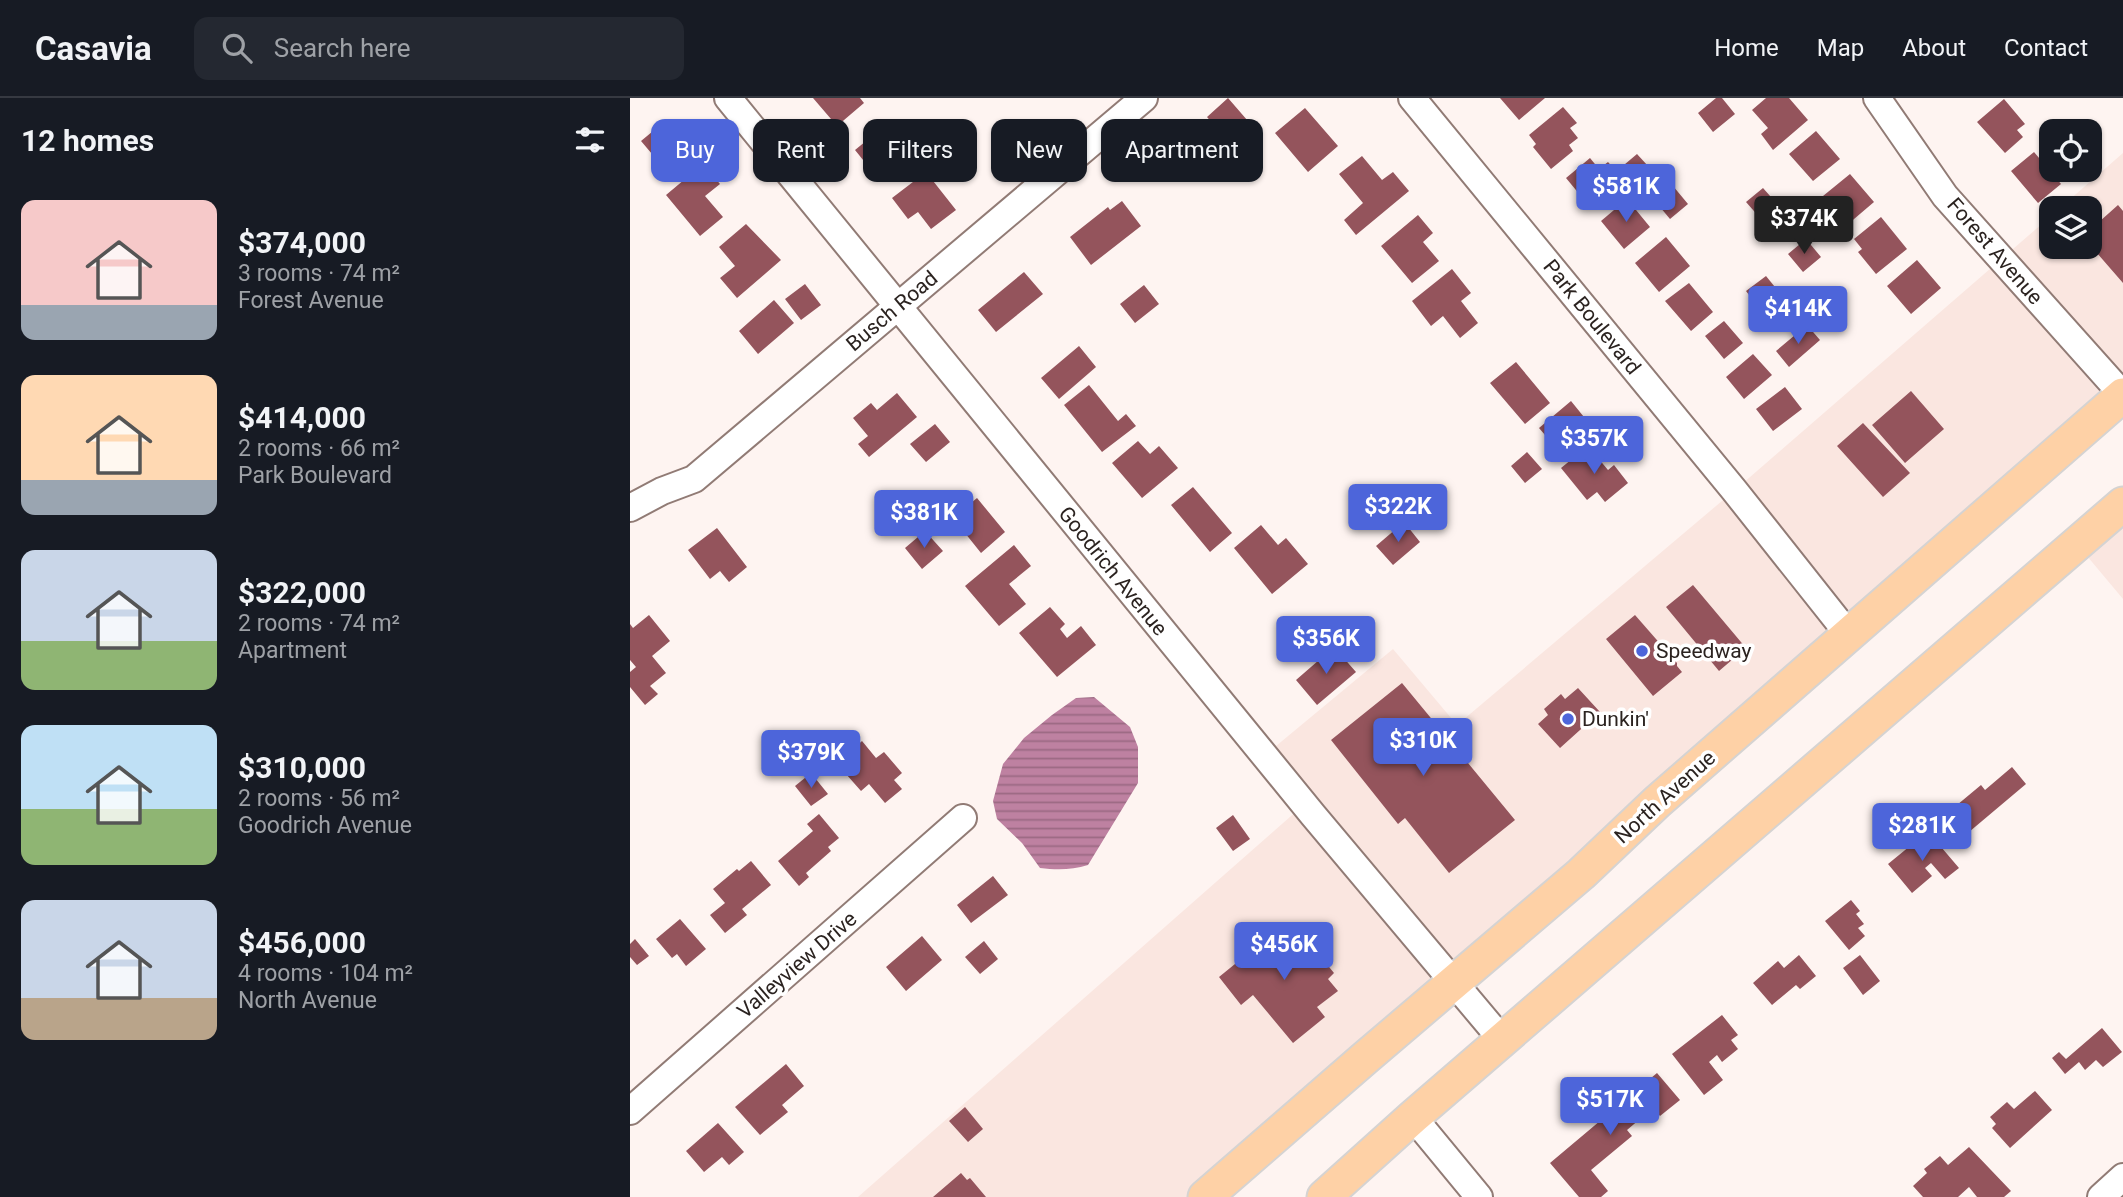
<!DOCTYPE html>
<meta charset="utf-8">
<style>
:root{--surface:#171b24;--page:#242831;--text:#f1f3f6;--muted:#9ea1a6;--line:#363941;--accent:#4d65da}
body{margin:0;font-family:Roboto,sans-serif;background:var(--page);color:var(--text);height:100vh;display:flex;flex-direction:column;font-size:26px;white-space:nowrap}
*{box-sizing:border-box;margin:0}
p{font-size:23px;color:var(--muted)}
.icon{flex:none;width:38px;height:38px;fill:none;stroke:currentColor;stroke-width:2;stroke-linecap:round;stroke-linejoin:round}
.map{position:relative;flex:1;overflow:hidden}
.side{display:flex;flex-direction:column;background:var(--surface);width:630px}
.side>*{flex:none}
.banner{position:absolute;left:21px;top:21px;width:665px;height:63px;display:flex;gap:14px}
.buttons{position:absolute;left:1409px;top:21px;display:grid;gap:14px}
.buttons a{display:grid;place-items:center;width:63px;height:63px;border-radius:14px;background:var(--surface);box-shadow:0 2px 5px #0004;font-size:35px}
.price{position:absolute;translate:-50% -60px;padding:0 16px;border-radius:7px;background:var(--accent);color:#fff;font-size:23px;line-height:46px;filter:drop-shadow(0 2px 4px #0008)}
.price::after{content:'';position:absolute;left:50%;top:42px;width:21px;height:16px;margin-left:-10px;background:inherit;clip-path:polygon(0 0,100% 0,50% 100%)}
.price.active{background:#222;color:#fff}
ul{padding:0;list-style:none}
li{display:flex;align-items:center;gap:21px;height:175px;padding:0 21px}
li span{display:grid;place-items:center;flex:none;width:196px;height:140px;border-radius:14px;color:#555}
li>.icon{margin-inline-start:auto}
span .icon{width:84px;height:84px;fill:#fffc;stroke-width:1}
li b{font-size:30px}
h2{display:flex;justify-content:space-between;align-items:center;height:84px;padding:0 21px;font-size:30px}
.tag{padding:0 24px;border-radius:14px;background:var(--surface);box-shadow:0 2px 5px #0004;font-size:24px;line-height:63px}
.tag.active{background:var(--accent);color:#fff}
header{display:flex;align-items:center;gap:42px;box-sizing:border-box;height:98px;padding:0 35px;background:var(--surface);border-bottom:2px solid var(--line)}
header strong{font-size:33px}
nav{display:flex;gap:38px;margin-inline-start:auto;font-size:24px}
.search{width:490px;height:63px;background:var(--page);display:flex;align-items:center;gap:18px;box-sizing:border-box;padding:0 24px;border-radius:14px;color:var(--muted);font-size:26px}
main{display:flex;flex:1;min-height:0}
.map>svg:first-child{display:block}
.built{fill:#fae6e0}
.water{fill:url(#water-rules)}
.building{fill:#94545c}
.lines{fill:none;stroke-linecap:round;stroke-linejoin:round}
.minor-casing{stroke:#917b75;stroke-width:30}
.major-casing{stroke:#d5d3d2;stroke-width:37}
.minor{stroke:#fff;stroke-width:26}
.major{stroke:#fed1a6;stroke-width:33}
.poi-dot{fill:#4d65da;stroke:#fff;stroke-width:2.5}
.labels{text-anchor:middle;stroke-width:7;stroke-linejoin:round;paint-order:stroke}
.street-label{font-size:21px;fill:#2b2320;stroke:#fff}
.poi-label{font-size:21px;fill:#2b2320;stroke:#fff;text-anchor:start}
</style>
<header>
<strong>Casavia</strong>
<div class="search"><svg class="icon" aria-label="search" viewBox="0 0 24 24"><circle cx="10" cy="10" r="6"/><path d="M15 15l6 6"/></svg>Search here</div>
<nav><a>Home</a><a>Map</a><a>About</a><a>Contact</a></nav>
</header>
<main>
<section class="side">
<h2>12 homes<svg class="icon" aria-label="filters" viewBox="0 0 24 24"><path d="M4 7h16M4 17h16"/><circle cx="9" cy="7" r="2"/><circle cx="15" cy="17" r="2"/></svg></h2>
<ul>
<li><span style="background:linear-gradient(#f6c9c9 75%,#9aa5b1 0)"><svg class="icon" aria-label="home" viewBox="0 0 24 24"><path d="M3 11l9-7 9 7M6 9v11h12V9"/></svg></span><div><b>$374,000</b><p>3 rooms · 74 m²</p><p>Forest Avenue</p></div></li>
<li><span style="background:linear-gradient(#ffd9b3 75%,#9aa5b1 0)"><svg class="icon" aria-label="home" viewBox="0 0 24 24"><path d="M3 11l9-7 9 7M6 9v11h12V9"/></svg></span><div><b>$414,000</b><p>2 rooms · 66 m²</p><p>Park Boulevard</p></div></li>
<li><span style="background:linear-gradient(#c9d6e8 65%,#8fb573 0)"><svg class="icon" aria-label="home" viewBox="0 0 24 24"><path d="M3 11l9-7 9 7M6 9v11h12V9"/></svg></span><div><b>$322,000</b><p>2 rooms · 74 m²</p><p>Apartment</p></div></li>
<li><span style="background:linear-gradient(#bfe0f5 60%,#8fb573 0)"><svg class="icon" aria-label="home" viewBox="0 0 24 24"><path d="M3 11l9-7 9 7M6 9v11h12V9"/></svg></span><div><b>$310,000</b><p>2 rooms · 56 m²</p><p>Goodrich Avenue</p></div></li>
<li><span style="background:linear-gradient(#c9d6e8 70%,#b9a48a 0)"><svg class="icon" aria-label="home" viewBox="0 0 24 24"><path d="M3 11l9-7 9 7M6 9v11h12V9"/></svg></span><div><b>$456,000</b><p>4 rooms · 104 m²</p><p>North Avenue</p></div></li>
</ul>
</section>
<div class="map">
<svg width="1493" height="1099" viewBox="0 0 1493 1099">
<defs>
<pattern id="water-rules" width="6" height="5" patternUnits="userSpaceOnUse" patternTransform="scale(1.75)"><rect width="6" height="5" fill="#be81a1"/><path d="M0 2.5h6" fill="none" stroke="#9b6983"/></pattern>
</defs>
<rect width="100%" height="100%" fill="#fef4f1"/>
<!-- built -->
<path class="built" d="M 1493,55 L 1493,285 L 1223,524 L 1112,386 L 1421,118 L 1421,149 L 1460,149 L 1460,110 L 1430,110 Z
M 1099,397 L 1212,536 L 826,876 L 640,653 L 763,551 L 827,627 Z
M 1493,416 L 1493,501 L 1452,452 Z
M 669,711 L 814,884 L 567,1099 L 228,1099 Z"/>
<!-- water -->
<path class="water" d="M 464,599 L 500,629 L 508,649 L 508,685 L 458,767 C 442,772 427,772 410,770 L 392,745 L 367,721 L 363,703 L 373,666 L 394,640 L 422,617 L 446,600 Z"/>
<!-- building -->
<path class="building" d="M 183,0 L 230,0 L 234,5 L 207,28 Z
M 598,0 L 624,30 L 602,48 L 577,19 Z
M 870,0 L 915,0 L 889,22 Z
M 1086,0 L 1092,0 L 1105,16 L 1083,34 L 1068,15 Z
M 1136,0 L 1159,0 L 1178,22 L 1143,52 L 1131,36 L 1138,30 L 1122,12 Z
M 1374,1 L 1395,26 L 1387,32 L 1393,39 L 1375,55 L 1347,24 Z
M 933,9 L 947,25 L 940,30 L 948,40 L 939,47 L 943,53 L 921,71 L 903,49 L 906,46 L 899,37 Z
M 675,10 L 708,48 L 678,74 L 645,35 Z
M 34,24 L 62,57 L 39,76 L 11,43 Z
M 252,30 L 277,61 L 250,83 L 225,52 Z
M 1186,33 L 1210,61 L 1183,83 L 1159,56 Z
M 1404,54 L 1431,86 L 1408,105 L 1381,73 Z
M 1007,56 L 1018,68 L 999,85 L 988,72 Z
M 732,58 L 752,82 L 763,74 L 779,93 L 726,137 L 714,122 L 733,105 L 709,76 Z
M 960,60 L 969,71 L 978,64 L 987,74 L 979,81 L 985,88 L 960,109 L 936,80 Z
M 73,66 L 90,86 L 75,98 L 93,119 L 70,138 L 36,97 Z
M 296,74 L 326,112 L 301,131 L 288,114 L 278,121 L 262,100 Z
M 1220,76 L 1244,104 L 1217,127 L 1193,98 Z
M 1043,88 L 1058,106 L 1040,121 L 1025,103 Z
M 1133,90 L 1155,115 L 1138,129 L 1116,104 Z
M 997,101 L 1020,129 L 994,151 L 971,123 Z
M 492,103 L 511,128 L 461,167 L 440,139 L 478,109 L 480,112 Z
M 1488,107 L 1493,113 L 1493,185 L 1460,147 L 1460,132 Z
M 788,117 L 803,135 L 793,144 L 809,163 L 782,185 L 751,148 Z
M 1251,119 L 1277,151 L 1246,176 L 1228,154 L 1232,151 L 1224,141 Z
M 116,126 L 151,162 L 107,200 L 90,180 L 105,168 L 89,149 Z
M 1036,139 L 1060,168 L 1029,194 L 1005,165 Z
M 1176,141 L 1191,159 L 1173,174 L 1158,156 Z
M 1287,162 L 1311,190 L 1281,216 L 1257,188 Z
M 822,171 L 841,195 L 831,203 L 848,225 L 830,240 L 813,218 L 801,228 L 782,203 Z
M 394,174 L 413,196 L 366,234 L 348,212 Z
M 1136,178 L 1149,194 L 1129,210 L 1116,193 Z
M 1059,185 L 1083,214 L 1061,233 L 1035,203 Z
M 175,186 L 191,207 L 171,222 L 155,201 Z
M 514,187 L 529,206 L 505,225 L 490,206 Z
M 144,202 L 164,225 L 128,256 L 109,233 Z
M 1094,223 L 1113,245 L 1094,261 L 1075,238 Z
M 1177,227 L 1190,242 L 1159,269 L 1146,253 Z
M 449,248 L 466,269 L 429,301 L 411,280 Z
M 1123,256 L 1142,277 L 1114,301 L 1096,279 Z
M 886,264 L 920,305 L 895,326 L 860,285 Z
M 459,287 L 488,323 L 496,316 L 506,328 L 472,354 L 434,307 Z
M 1155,289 L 1172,311 L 1143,333 L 1126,311 Z
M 1281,293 L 1314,331 L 1275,365 L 1242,327 Z
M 267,295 L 287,319 L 239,359 L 228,346 L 238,338 L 223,320 L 241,305 L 247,312 Z
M 941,303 L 958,324 L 927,351 L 909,330 Z
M 1233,325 L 1280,375 L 1253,399 L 1207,348 Z
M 305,326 L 320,344 L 296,364 L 280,346 Z
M 508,343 L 520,356 L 529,348 L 548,370 L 512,400 L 482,365 Z
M 958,348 L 978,372 L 984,367 L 998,385 L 975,404 L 967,394 L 957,402 L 931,370 Z
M 897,354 L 912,371 L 895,385 L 881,368 Z
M 563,389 L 602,435 L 580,454 L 541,407 Z
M 347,400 L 375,434 L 351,455 L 323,420 Z
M 774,424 L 790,444 L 763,467 L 746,448 Z
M 631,427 L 648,447 L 656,440 L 678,466 L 642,496 L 604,450 Z
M 87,430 L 117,469 L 99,484 L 90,473 L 80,481 L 58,452 Z
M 295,433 L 313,453 L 292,471 L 275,450 Z
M 384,447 L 401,468 L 379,486 L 396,506 L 369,528 L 335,488 Z
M 1063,487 L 1116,550 L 1089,573 L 1036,509 Z
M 420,509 L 435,526 L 430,531 L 437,540 L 451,528 L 466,547 L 427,579 L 389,535 Z
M 19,517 L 40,543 L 22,558 L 36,575 L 20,588 L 28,596 L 15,607 L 0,589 L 0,574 L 6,569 L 0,562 L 0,526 L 3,530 Z
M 1005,517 L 1047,565 L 1047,568 L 1052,574 L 1023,598 L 976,541 Z
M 704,549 L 726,574 L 687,607 L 666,582 Z
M 772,585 L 885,722 L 819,775 L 775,720 L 768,726 L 701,642 Z
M 948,590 L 970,614 L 930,650 L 908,626 L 918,617 L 914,611 L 931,596 L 935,601 Z
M 232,643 L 246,660 L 254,654 L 272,675 L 264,682 L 272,691 L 255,705 L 239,686 L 231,693 L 216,676 L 224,670 L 214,659 Z
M 186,644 L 201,664 L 186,675 L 171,656 Z
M 1382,669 L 1396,686 L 1339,734 L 1321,712 L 1351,687 L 1355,692 Z
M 181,675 L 198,696 L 181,708 L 165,688 Z
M 189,716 L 209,740 L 198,749 L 201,753 L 176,775 L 179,779 L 169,788 L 148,763 L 183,733 L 177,726 Z
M 603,717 L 620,741 L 603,753 L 586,730 Z
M 1300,736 L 1329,770 L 1315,781 L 1301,765 L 1295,770 L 1302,778 L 1282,795 L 1258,766 L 1280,748 L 1283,751 Z
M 121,763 L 141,787 L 112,811 L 117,817 L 95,835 L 80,817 L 95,805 L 83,791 L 107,771 L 109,773 Z
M 363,778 L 378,797 L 341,825 L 327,807 Z
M 1221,802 L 1230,813 L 1226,816 L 1234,826 L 1228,830 L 1235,838 L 1219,852 L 1195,823 Z
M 50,821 L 76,851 L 56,868 L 47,856 L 42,860 L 26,841 Z
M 666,829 L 704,875 L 698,881 L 708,893 L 687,909 L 695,919 L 663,945 L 623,897 L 611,907 L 589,879 L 632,844 L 636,847 L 642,842 L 645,846 Z
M 292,838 L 312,862 L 276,893 L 256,869 Z
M 5,841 L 19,858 L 7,867 L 0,859 L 0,846 Z
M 354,843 L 368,861 L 350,876 L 335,859 Z
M 1169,857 L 1186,878 L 1170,891 L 1166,887 L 1142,907 L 1123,885 L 1148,863 L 1154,870 Z
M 1230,857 L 1250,883 L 1233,897 L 1213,870 Z
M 1092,917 L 1108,937 L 1101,942 L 1108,951 L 1092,964 L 1087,957 L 1079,964 L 1093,982 L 1074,997 L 1042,956 Z
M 1472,930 L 1492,954 L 1473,969 L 1466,962 L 1455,972 L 1449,964 L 1435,976 L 1422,960 L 1429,954 L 1436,961 Z
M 156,966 L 174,988 L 152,1007 L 158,1014 L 130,1037 L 105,1009 Z
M 1027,975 L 1050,1002 L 1030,1018 L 1023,1010 L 997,1032 L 1002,1038 L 961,1072 L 978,1093 L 971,1099 L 949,1099 L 920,1065 Z
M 1405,993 L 1422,1012 L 1380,1050 L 1362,1030 L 1366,1026 L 1360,1019 L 1377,1004 L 1384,1011 Z
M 335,1009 L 353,1031 L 338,1044 L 319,1023 Z
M 88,1025 L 114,1054 L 99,1067 L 92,1059 L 74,1074 L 56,1053 Z
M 1339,1049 L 1381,1093 L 1374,1099 L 1347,1099 L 1339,1089 L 1328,1099 L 1293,1099 L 1283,1088 L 1297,1075 L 1294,1071 L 1310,1058 L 1318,1067 Z
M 331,1075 L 337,1082 L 340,1080 L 356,1099 L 303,1099 Z"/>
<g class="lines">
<defs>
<path id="minor" d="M 98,0 L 683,717 L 873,943
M 782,0 L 1104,392 L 1219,537
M 1247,0 L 1315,98 L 1493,297
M 0,410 L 32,393 L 64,381 L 514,0
M 0,1013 L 333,720
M 783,1019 L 849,1099
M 1471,1099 L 1493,1079"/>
<path id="major" d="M 575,1099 L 735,960 L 951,776 L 1027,704 L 1493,297
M 694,1099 L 783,1019 L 1493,406"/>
</defs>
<!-- minor casing -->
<use href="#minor" class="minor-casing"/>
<!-- major casing -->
<use href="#major" class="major-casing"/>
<!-- minor -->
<use href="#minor" class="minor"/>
<!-- major -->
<use href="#major" class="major"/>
</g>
<!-- markers -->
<g class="poi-dot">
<circle cx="1012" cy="553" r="7"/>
<circle cx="938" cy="621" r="7"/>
</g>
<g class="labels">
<!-- street labels -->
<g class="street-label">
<text transform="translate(1365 153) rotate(49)" y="7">Forest Avenue</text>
<text transform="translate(262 213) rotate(-40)" y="7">Busch Road</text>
<text transform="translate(962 219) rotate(51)" y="7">Park Boulevard</text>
<text transform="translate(483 473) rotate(51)" y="7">Goodrich Avenue</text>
<text transform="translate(1035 699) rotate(-42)" y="7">North Avenue</text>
<text transform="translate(167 867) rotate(-41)" y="7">Valleyview Drive</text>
</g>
<!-- poi labels -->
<g class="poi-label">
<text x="1026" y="560">Speedway</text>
<text x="952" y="628">Dunkin'</text>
</g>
</g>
</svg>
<div class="buttons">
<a><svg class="icon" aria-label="locate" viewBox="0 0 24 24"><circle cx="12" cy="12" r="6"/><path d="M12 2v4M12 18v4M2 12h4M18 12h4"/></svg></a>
<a><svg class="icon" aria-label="layers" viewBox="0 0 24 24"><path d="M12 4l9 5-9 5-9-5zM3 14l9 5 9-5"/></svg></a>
</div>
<b class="price" style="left:996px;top:126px">$581K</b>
<b class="price active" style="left:1174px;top:158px">$374K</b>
<b class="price" style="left:1168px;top:248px">$414K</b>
<b class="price" style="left:964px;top:378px">$357K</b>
<b class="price" style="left:768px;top:446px">$322K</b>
<b class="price" style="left:294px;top:452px">$381K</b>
<b class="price" style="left:696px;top:578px">$356K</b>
<b class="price" style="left:793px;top:680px">$310K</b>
<b class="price" style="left:181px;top:692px">$379K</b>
<b class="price" style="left:1292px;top:765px">$281K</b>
<b class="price" style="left:654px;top:884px">$456K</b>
<b class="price" style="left:980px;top:1039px">$517K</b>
<div class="banner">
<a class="tag active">Buy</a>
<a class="tag">Rent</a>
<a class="tag">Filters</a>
<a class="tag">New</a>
<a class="tag">Apartment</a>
</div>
</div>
</main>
